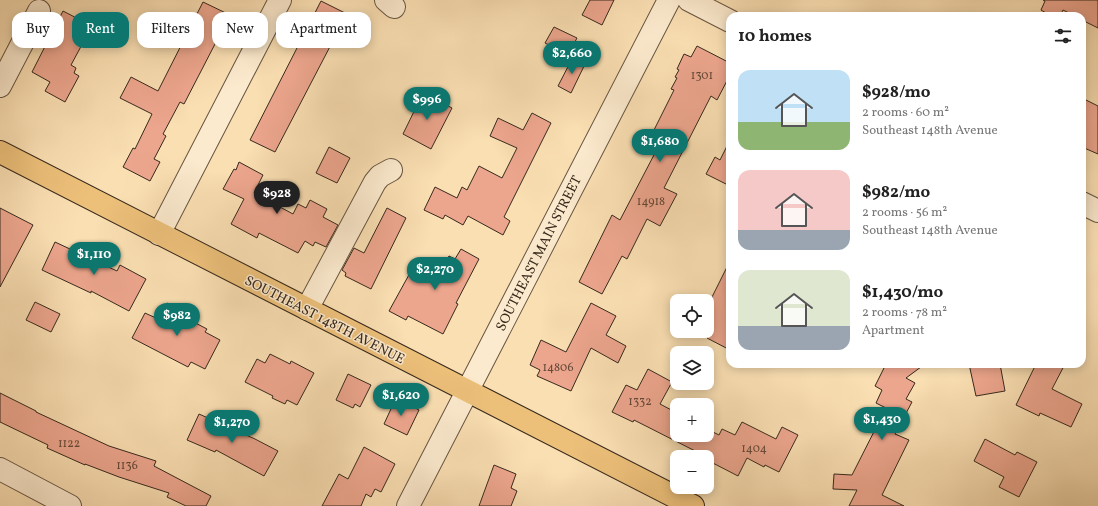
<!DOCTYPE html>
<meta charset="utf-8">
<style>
:root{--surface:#fff;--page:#f2f2f2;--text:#222;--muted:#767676;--accent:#0f766e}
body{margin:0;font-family:Vollkorn,serif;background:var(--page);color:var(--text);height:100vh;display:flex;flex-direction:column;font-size:15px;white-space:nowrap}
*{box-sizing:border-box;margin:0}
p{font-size:13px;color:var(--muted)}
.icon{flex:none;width:22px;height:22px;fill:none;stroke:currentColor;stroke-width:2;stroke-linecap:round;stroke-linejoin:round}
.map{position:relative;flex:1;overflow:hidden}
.panel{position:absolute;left:726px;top:12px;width:360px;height:356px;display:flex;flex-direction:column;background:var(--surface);border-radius:12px;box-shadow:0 2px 10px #0003}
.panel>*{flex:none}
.top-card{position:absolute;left:12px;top:12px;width:380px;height:36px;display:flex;gap:8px}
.tools{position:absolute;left:670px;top:294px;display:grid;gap:8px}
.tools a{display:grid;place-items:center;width:44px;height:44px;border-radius:8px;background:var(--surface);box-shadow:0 2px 10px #0003;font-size:20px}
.price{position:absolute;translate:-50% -34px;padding:0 9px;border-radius:14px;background:var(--accent);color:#fff;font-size:13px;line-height:26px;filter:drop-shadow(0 1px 2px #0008)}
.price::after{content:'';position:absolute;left:50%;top:24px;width:12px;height:9px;margin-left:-6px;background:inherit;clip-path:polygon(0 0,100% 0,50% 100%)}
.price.current{background:#222;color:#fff}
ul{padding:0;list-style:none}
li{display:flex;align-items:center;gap:12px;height:100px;padding:0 12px}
li span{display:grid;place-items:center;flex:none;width:112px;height:80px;border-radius:12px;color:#555}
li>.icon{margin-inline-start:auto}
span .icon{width:48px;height:48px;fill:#fffc;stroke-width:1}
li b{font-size:17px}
h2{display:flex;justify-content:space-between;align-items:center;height:48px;padding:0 12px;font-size:17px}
.pill{padding:0 14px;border-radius:12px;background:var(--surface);box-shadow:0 2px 10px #0003;font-size:14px;line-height:36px}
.pill.current{background:var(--accent);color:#fff}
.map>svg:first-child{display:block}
.building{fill:#eda68e;stroke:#37291c}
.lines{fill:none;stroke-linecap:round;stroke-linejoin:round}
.minor-casing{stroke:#685642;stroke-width:24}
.major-casing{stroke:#37291c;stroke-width:24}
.minor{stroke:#fceace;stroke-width:22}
.major{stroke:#edc07a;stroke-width:22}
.labels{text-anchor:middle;stroke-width:3;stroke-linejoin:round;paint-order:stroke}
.number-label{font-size:12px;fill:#644838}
.street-label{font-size:14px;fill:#37291c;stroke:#fceace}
</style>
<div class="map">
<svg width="1098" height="506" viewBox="0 0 1098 506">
<rect width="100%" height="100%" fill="#fadfb3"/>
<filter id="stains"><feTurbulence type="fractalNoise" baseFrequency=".005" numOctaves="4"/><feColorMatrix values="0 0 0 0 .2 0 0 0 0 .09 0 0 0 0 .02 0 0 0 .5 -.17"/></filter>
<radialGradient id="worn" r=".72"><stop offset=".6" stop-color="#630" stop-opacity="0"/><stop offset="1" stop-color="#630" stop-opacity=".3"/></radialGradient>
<!-- building -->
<path class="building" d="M 590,0 L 614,0 L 602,25 L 582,15 Z
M 1043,0 L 1098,0 L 1098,28 L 1082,20 L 1082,16 L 1075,16 L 1063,10 L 1060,16 L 1051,16 L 1041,10 L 1045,1 Z
M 321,1 L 347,14 L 275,152 L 250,140 Z
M 203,2 L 230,15 L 184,104 L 180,102 L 163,134 L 166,136 L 154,159 L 160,162 L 150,181 L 123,167 L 133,148 L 135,149 L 152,114 L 120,98 L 131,77 L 158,91 Z
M 63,11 L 92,26 L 71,65 L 76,68 L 74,73 L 79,76 L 65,102 L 45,91 L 50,82 L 32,72 Z
M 554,27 L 577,38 L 568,55 L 545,43 Z
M 697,46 L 730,63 L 730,75 L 717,100 L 711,96 L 664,188 L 677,194 L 660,226 L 647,219 L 627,259 L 622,256 L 602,294 L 579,282 L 612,215 L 620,220 L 655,153 L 645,148 L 674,90 L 671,89 L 677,78 L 675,77 L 679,70 L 677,69 L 684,54 L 691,57 Z
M 573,57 L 585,64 L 571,93 L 558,86 Z
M 423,93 L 452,108 L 431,149 L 403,134 Z
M 1082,98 L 1098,106 L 1098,154 L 1082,147 Z
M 532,113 L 551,123 L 504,217 L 510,221 L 503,235 L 468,216 L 463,225 L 445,215 L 443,219 L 424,210 L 435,187 L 457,198 L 462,187 L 467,190 L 479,166 L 502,178 L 517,148 L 490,136 L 498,118 L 523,130 Z
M 730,140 L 730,186 L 706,174 L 715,157 L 720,160 Z
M 329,147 L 350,158 L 337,183 L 316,173 Z
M 239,162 L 263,175 L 254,193 L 293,214 L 298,204 L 306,208 L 310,200 L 327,209 L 323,217 L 338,225 L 326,247 L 315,242 L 313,246 L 305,241 L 298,253 L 259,233 L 257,238 L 231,224 L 244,199 L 223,189 L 234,169 L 236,170 Z
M 0,208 L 33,225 L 0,287 Z
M 387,208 L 406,218 L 371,289 L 345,276 L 346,273 L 342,270 L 354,248 L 364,253 Z
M 55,242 L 117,271 L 120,265 L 146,279 L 129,311 L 91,291 L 91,293 L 42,270 Z
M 461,249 L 479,259 L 456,303 L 458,304 L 443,334 L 408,316 L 406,320 L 389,311 L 416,262 L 424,267 L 427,262 L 441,270 L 449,256 L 455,259 Z
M 730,261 L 730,350 L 707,338 L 707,313 L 712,302 L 710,301 Z
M 35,302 L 60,314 L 51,332 L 26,320 Z
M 167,303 L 186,313 L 184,317 L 207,329 L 205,332 L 220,340 L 205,369 L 191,362 L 188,367 L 132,338 L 145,313 L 158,319 Z
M 591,303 L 616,316 L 606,335 L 626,346 L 618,363 L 591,348 L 571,391 L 537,376 L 540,370 L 530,365 L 541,340 L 566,352 Z
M 270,354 L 290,364 L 291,361 L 314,373 L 297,405 L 287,400 L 285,404 L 272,398 L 273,396 L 245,382 L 257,359 L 265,363 Z
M 886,364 L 925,364 L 906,378 L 915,383 L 906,399 L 912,402 L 895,434 L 909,440 L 882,495 L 904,506 L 849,506 L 857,490 L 833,489 L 834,474 L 852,475 L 886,408 L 876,403 L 882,390 L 875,386 Z
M 969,364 L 1000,364 L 1005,391 L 976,396 Z
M 1036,364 L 1065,364 L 1052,389 L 1082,404 L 1071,427 L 1040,413 L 1039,416 L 1016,405 Z
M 648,369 L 672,382 L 660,404 L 677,413 L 677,435 L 707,435 L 707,429 L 719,435 L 722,429 L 735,435 L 742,422 L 776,439 L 782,427 L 798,435 L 779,472 L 765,465 L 764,467 L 747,458 L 738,476 L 707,460 L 707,457 L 634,420 L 633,422 L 612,412 L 626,385 L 637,390 Z
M 348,374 L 371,385 L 360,407 L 355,404 L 353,408 L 336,400 Z
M 0,393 L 36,411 L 36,412 L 109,446 L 156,461 L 154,466 L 211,496 L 206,506 L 186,506 L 167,497 L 169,493 L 119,477 L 85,464 L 85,465 L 47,448 L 48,445 L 0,422 Z
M 396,398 L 419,410 L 407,435 L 384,424 Z
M 199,414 L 255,439 L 278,451 L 264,476 L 216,450 L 215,452 L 187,440 Z
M 985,439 L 1015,455 L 1017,452 L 1037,462 L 1019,497 L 999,487 L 1004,477 L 974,461 Z
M 364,447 L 395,464 L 381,492 L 375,489 L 371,497 L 366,494 L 361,506 L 322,506 L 339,474 L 348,479 Z
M 494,465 L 516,474 L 511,488 L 517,491 L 511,506 L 479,506 Z"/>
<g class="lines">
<defs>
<path id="minor" d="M 386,0 L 394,7
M 689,0 L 730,21
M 0,86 L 39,11
M 1082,203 L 1098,211
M 159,234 L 280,0
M 307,309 L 375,182 L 380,176 L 391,170
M 0,469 L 70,506
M 408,506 L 669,0"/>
<path id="major" d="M 0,152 L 693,506"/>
</defs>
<!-- minor casing -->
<use href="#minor" class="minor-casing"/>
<!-- major casing -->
<use href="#major" class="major-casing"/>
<!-- minor -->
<use href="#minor" class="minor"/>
<!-- major -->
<use href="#major" class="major"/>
</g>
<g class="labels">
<!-- number labels -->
<g class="number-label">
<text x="702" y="79">1301</text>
<text x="651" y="205">14918</text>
<text x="558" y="371">14806</text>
<text x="640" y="405">1332</text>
<text x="69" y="447">1122</text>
<text x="754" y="452">1404</text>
<text x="127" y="469">1136</text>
</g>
<!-- street labels -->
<g class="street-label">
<text transform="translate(538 253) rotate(-63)" y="5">SOUTHEAST MAIN STREET</text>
<text transform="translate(325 319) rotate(27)" y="5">SOUTHEAST 148TH AVENUE</text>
</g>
</g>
<rect width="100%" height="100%" filter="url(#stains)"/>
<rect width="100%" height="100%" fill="url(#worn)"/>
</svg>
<div class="tools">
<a><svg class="icon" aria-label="locate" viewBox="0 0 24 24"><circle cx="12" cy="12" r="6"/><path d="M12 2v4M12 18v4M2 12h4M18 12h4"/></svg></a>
<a><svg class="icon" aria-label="layers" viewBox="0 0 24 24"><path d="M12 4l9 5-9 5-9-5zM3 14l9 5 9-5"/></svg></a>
<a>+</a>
<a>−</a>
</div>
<b class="price" style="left:572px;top:75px">$2,660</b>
<b class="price" style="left:427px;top:121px">$996</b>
<b class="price" style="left:660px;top:163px">$1,680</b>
<b class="price current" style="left:277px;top:215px">$928</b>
<b class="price" style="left:94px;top:276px">$1,110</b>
<b class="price" style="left:435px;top:291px">$2,270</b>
<b class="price" style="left:177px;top:337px">$982</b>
<b class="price" style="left:401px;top:417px">$1,620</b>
<b class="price" style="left:882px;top:441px">$1,430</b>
<b class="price" style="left:232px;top:444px">$1,270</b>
<div class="top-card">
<a class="pill">Buy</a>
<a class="pill current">Rent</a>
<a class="pill">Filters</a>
<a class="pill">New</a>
<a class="pill">Apartment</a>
</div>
<section class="panel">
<h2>10 homes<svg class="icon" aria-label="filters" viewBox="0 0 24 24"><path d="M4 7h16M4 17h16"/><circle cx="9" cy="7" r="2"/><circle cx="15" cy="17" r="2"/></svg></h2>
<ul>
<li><span style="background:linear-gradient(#bfe0f5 65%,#8fb573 0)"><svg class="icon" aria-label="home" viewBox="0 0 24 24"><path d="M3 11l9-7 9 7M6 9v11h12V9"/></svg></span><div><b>$928/mo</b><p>2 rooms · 60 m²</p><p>Southeast 148th Avenue</p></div></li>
<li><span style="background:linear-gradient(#f6c9c9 75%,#9aa5b1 0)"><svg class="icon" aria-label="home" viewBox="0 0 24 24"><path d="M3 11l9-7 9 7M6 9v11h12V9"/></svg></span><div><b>$982/mo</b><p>2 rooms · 56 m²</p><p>Southeast 148th Avenue</p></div></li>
<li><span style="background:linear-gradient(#dfe7d0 70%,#9aa5b1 0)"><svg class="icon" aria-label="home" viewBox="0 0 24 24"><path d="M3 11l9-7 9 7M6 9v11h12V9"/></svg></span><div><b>$1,430/mo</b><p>2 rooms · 78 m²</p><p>Apartment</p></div></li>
</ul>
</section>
</div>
